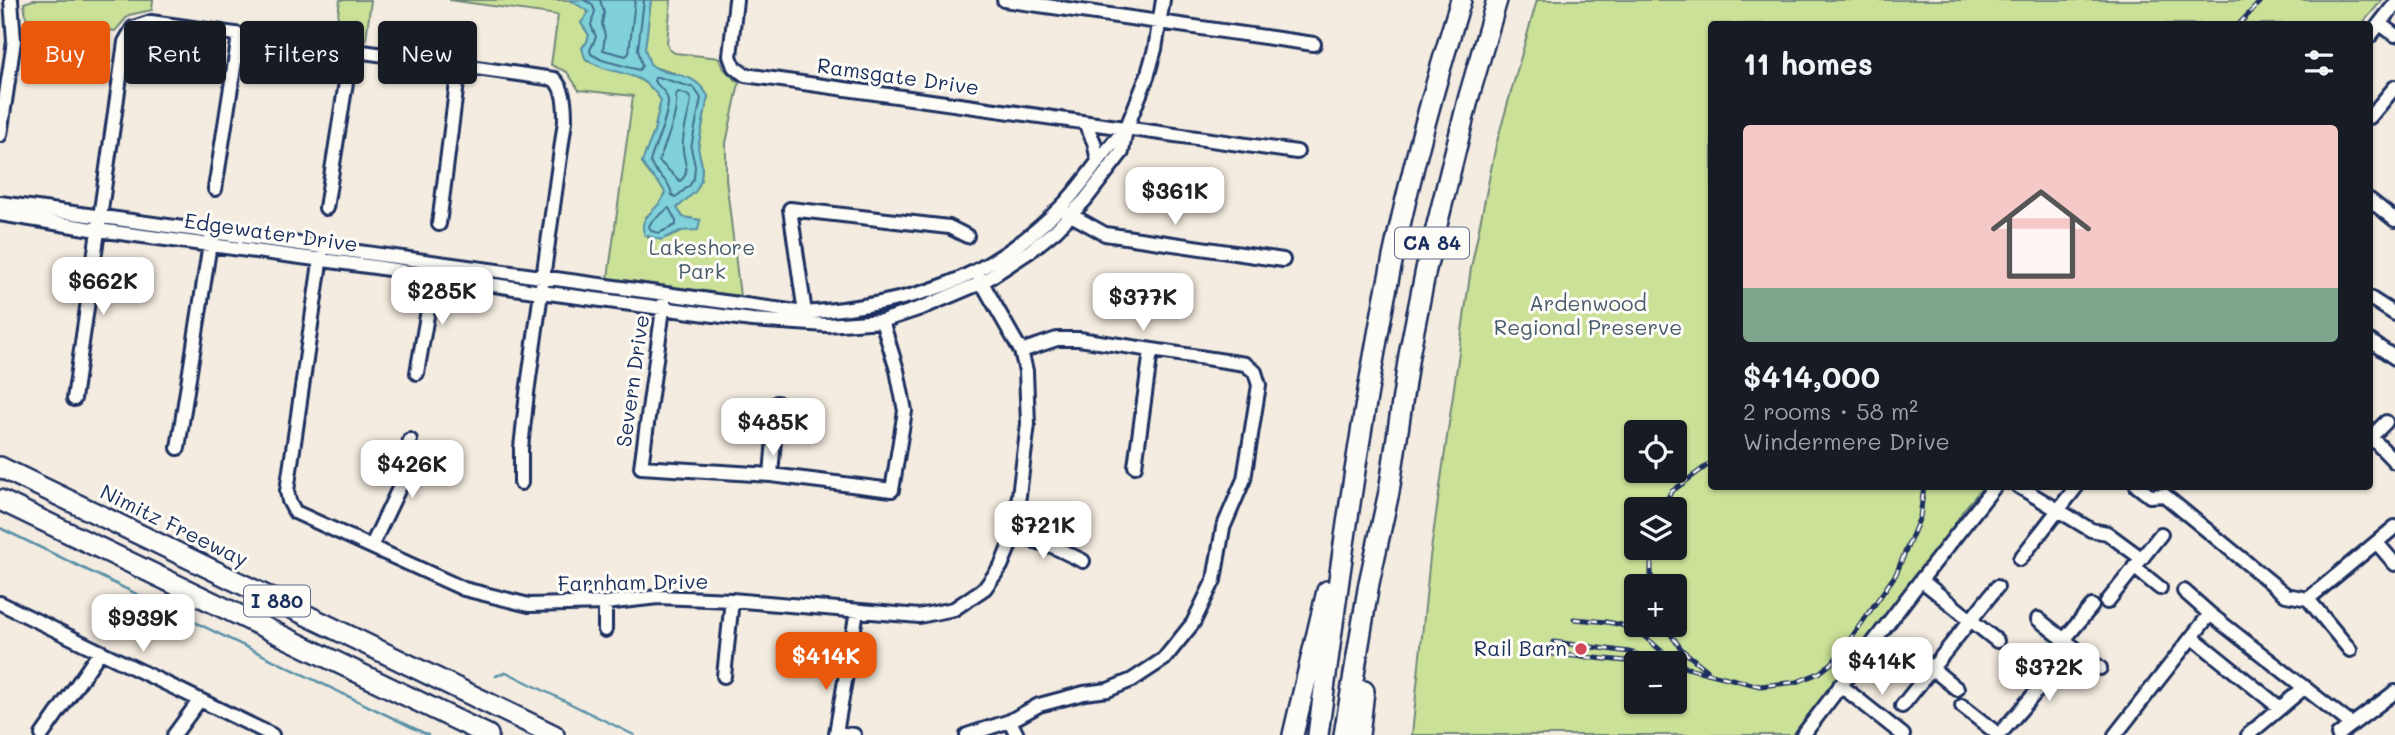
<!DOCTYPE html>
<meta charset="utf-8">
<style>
:root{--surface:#171b24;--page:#20242c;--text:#f1f3f6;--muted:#9ea1a6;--line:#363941;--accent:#ea580c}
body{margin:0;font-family:Mali,sans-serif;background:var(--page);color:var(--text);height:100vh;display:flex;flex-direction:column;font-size:26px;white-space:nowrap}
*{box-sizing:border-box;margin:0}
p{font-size:23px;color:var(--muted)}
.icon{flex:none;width:38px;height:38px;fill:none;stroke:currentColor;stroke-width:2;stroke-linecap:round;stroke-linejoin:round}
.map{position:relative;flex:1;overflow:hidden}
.sheet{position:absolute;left:1708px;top:21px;width:665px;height:469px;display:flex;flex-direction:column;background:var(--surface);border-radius:7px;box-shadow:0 2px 5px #0004}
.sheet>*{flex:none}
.top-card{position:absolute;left:21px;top:21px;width:665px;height:63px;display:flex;gap:14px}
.tools{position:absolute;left:1624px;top:420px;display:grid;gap:14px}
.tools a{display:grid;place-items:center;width:63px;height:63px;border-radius:7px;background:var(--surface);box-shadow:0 2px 5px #0004;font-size:35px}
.price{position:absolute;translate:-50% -60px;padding:0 16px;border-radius:14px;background:#fff;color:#222;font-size:23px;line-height:46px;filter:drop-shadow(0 2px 4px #0008)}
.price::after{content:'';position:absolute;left:50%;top:42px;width:21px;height:16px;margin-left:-10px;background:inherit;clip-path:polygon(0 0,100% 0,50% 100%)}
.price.on{background:var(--accent);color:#fff}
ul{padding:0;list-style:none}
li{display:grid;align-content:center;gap:14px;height:371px;padding:0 35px}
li+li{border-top:2px solid var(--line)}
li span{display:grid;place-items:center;height:217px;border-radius:7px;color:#555}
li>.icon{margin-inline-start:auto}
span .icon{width:126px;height:126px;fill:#fffc;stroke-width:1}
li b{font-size:30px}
h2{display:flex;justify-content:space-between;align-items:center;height:84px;padding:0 35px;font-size:30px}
.tag{padding:0 24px;border-radius:7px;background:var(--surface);box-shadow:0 2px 5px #0004;font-size:24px;line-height:63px}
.tag.on{background:var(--accent);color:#fff}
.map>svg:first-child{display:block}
.green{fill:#cae197;stroke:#72887a;stroke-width:2;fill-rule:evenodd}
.water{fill:#80d1d9;stroke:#5890a8;stroke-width:2}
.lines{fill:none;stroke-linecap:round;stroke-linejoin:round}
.shore{stroke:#43708f;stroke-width:2}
.stream{stroke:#5890a8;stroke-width:2.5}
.minor-casing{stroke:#1b2f5e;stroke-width:18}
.highway-casing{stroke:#1b2f5e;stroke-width:24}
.minor{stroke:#fdfcf7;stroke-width:12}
.highway{stroke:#fdfcf7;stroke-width:19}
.rail-casing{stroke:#1b2f5e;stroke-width:5}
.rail{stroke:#fdfcf7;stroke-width:2.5;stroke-dasharray:8;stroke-linecap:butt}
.poi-dot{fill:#d1495b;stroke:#fdfcf7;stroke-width:2.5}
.labels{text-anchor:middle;stroke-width:6;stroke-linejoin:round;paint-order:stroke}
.shield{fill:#fdfcf7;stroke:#5f6c8c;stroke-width:2}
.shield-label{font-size:19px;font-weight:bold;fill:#1b2f5e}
.street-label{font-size:21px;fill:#1b2f5e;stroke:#fdfcf7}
.park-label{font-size:21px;fill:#475c6c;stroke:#fdfcf7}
.poi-label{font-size:21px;fill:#1b2f5e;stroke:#fdfcf7;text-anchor:end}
</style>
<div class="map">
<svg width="2395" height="735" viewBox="0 0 2395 735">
<rect width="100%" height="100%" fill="#f4ece0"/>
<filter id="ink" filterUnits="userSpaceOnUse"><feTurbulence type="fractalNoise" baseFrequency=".0143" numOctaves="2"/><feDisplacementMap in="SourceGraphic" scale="14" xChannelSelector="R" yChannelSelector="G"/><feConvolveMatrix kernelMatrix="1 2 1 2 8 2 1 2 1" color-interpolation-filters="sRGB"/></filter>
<g filter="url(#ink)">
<!-- green -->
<path class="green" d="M 33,0 L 153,0 L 152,10 L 129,15 L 115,31 L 26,18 L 24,3 Z
M 340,0 L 371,0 L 366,40 L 335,36 Z
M 449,0 L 570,0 L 587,9 L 588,15 L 581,23 L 589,35 L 587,42 L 583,46 L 587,61 C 614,70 645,74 661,100 L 654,132 L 642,162 C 647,175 659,180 665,192 L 659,205 L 646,217 L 648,238 C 665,242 686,230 700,220 L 683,217 L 677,208 L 696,190 L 701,180 L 702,166 L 698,148 L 708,96 L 674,73 L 653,67 L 647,60 L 645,49 L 651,0 L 671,0 L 667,43 L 669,49 L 675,53 L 719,58 L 724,69 L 739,83 L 726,143 L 726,179 L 740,296 L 608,278 L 633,96 L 579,90 L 567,72 L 551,65 L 558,15 Z
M 1537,0 L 2382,0 L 2362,24 L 1712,24 L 1712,486 L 1983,487 L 1964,509 L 1941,546 L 1793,735 L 1412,735 L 1430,557 L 1471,268 L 1496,145 ZM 1636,432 L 1675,432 L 1675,471 L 1636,471 ZM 1636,509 L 1675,509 L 1675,548 L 1636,548 ZM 1636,586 L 1675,586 L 1675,625 L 1636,625 ZM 1636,663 L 1675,663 L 1675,702 L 1636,702 Z"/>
<!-- water -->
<path class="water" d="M 570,0 L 651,0 L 645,49 L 650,64 C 670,80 691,67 708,96 L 698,148 L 702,166 L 701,180 L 696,191 L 677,208 L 683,217 L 700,220 L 698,230 L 680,231 L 661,240 L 645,235 C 635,216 662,210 665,192 C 659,180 647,175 642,162 L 654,132 L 661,100 C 639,65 609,78 585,58 L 582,48 L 587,42 L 589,35 L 581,23 L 589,12 Z"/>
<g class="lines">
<!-- shore -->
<path class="shore" d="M 584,0 L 592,4 L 595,11 L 591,25 L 596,37 L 590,50 L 591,54 L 602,60 L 639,70 L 642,66 L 638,49 L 644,0
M 600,0 L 604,12 L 602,24 L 605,36 L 603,50 L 626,56 L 629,53 L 635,0
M 658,77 L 694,88 L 701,98 L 691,148 L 695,166 L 694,178 L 690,185 L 676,197 L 672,195 C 670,179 656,176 650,162 C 654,146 669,116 668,100 C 667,93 659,86 654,81 L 655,78 Z
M 678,92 L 688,95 L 691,100 C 689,115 681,135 683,150 C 684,162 691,173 680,181 L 659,161 C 666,140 678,117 676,95 Z
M 669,208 L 676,221 L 676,225 L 659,233 L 651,231 L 649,226 L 652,221 Z"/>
<!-- stream -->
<path class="stream" d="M 0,528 L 428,735
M 496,676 L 506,672 L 634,735"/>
<defs>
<path id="minor" d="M 736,0 L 730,56 L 734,67 L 745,75 L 1297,152
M 1004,0 L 1314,44
M 2380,24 L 2395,35
M 2370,36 L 2395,4
M 2370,117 L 2395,87
M 1085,123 L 1094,142 L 1098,161
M 0,135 L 14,41 L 11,0
M 215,189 L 239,36
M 2370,200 L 2395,220
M 0,203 L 805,313 C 909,304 985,284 1061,207 C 1085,183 1101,153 1126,129
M 326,208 L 351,51
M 1064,211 L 1105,234 L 1283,260
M 0,214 L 98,230 L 375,267 L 541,292 L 752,320 L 827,325 L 882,321 L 924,307 L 983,282 L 1030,251 L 1056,230 L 1085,200 L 1122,152 L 1126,129 L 1147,77 L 1155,49 L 1163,0
M 439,224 L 459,67
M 322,249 L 287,491 L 289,501 L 295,512 L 464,589 L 529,605 L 605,603 L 658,597 L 732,600 L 919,616 L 954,609 L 985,588 L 1001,566 L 1014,535 L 1028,424 L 1026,371 L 1021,351 L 976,272
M 2370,298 L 2395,314
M 664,302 L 641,467 L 771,475 L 892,490 L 905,411 L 897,370 L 882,321
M 806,320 L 790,209 L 949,227 L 967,236
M 2370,341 L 2395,358
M 417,373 L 435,270
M 74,399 L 125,42 L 133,28 L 151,22 L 554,79 C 565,90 565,106 565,121 L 527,393 L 521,448 L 521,483
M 2371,437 L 2395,462
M 2370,438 L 2386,422
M 178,448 L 211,237
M 1135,466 L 1151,351
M 771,475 L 777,403
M 2018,486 L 2091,530 L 2107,533 L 2141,558
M 2137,486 L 2150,496 L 2164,495
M 2164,495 L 2286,595 L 2308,599
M 1014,535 L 1052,546 L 1083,561
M 2377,543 L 2395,564
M 372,545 L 401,484 L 410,440
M 2020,559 L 2077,486
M 2134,567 L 2160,588
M 1921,580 L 1997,641
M 2184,591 L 2210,614 L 2351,724
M 2308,599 L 2395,527
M 2308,599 L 2350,650
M 2107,602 L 2161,534
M 0,603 L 272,735
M 2038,619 L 2100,668
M 605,630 L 605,603
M 2192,637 L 2280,708
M 2064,640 L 2092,606
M 1906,647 L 1957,689
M 724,676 L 732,600
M 1840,685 L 1903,735
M 1902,706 L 1997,587
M 1962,706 L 1999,735
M 1010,721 L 1017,735
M 42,735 L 100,652
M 174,735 L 199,701
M 854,735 L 836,733 L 857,611
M 967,735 L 1010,721 L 1039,705 L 1084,693 L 1108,690 L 1132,680 L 1164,659 L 1193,623 L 1214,580 L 1223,528 L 1244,479 L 1259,385 L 1255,372 L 1245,364 L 1079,339 L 1057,339 L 1021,351
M 1803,735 L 1921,580 L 1995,486
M 1999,735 L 2074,648
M 2115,735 L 2210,614
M 2248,735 L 2305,687
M 2338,735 L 2395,692"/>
<path id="highway" d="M 0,467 L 554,735
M 0,500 L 488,735
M 1293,735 L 1327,591
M 1318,735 C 1335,607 1352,478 1375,351 C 1395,233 1425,115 1461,0
M 1344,735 L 1369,583 L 1389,492 L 1409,355 L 1426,269 L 1469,96 L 1497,0
M 1359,735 L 1364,691"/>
</defs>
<!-- minor casing -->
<use href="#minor" class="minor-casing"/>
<!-- highway casing -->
<use href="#highway" class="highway-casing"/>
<!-- minor -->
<use href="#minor" class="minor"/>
<!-- highway -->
<use href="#highway" class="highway"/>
<defs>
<path id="rail" d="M 2239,24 L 2262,0
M 1662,509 L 1671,492 L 1712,462
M 1651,586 L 1651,548
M 1574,619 C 1593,621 1617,621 1634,630 C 1654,640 1661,656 1684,666
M 1664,625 L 1682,650 L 1707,670
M 1554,642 L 1629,652 L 1665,663
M 1553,654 L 1647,663
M 1675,665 L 1760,686 L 1797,682 L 1819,673 L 1832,663 L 1844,648 L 1896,574 L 1920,517 L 1924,486"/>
</defs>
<!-- rail casing -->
<use href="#rail" class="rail-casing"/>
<!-- rail -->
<use href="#rail" class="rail"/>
</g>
</g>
<!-- markers -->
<circle class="poi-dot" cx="1581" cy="649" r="7"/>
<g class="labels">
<!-- shield labels -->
<g class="shield">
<rect x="1395" y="227.5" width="74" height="31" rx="5"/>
<rect x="244" y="585.5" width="66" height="31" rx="5"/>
</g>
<g class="shield-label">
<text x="1432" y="250">CA 84</text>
<text x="277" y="608">I 880</text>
</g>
<!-- street labels -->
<g class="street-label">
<text transform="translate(898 77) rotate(8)" y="7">Ramsgate Drive</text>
<text transform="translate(271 233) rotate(8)" y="7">Edgewater Drive</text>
<text transform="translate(633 381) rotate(-82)" y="7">Severn Drive</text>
<text transform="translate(174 526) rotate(26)" y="7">Nimitz Freeway</text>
<text transform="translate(633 583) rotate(-1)" y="7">Farnham Drive</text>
</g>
<!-- park labels -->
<g class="park-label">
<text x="702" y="255">Lakeshore<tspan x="702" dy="24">Park</tspan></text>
<text x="1588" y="311">Ardenwood<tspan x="1588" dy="24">Regional Preserve</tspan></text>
</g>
<!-- poi labels -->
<g class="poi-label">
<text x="1567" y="656">Rail Barn</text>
</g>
</g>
</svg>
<div class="tools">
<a><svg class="icon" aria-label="locate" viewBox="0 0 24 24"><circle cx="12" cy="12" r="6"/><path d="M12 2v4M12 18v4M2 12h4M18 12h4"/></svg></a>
<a><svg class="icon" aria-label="layers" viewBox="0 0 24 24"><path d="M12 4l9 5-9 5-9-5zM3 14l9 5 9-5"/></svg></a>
<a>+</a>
<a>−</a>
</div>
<b class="price" style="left:1175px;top:227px">$361K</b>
<b class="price" style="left:103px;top:317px">$662K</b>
<b class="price" style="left:442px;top:327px">$285K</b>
<b class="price" style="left:1143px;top:333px">$377K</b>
<b class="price" style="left:773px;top:458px">$485K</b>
<b class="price" style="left:412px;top:500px">$426K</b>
<b class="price" style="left:1043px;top:561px">$721K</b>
<b class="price" style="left:143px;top:654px">$939K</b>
<b class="price on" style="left:826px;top:692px">$414K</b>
<b class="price" style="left:1882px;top:697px">$414K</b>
<b class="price" style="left:2049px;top:703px">$372K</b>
<div class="top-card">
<a class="tag on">Buy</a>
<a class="tag">Rent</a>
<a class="tag">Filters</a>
<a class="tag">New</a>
</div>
<section class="sheet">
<h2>11 homes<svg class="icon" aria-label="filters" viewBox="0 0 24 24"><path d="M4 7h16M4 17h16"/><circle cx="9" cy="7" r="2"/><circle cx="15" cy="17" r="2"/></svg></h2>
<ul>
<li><span style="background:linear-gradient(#f6c9c9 75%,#7fa58c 0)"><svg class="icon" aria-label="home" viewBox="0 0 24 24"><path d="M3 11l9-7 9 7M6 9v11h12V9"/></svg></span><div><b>$414,000</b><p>2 rooms · 58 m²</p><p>Windermere Drive</p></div></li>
</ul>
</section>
</div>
